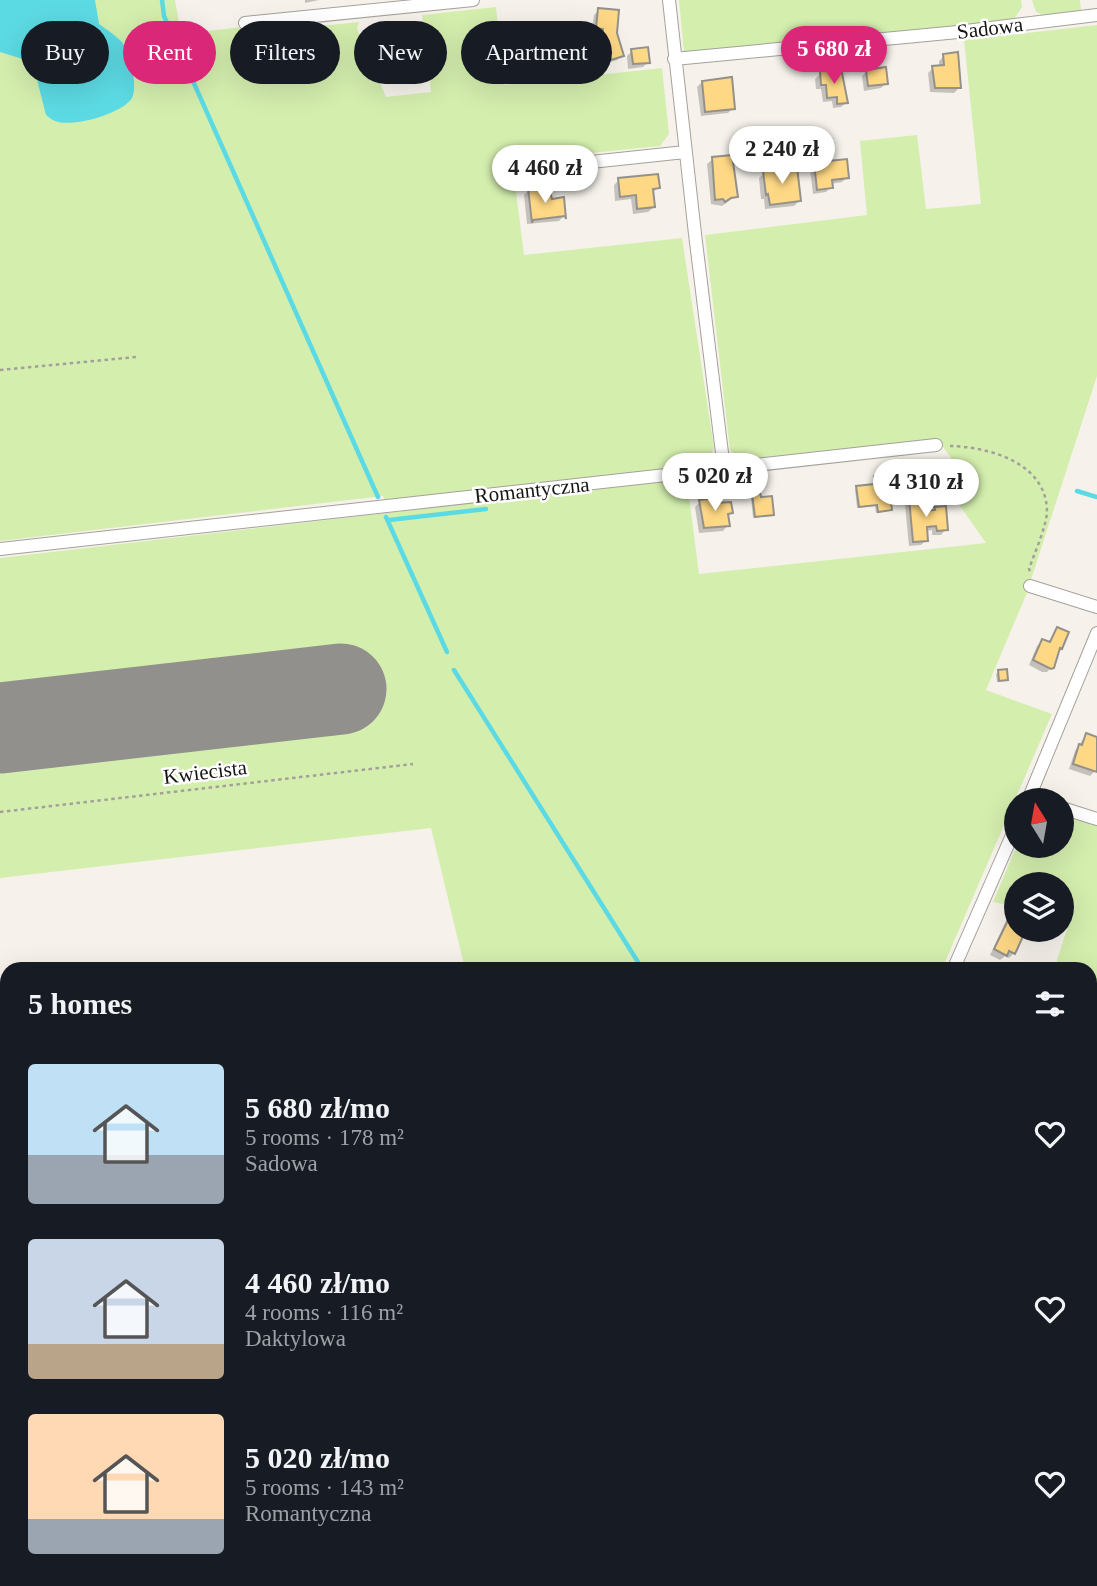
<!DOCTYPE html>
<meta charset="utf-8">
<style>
:root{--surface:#171b24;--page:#242831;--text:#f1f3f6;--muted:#9ea1a6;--accent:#db2777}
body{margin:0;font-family:"Times New Roman",serif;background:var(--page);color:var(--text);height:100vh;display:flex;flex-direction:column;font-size:26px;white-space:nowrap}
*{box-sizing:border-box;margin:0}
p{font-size:23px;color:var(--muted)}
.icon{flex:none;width:38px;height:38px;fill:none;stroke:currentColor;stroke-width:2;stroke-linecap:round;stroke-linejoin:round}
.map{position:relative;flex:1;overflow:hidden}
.drawer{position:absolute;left:0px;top:962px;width:1097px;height:625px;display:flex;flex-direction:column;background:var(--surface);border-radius:21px 21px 0 0;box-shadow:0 7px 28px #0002}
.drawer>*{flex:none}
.hud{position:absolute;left:21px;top:21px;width:700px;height:63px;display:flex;gap:14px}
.needle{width:46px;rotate:349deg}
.controls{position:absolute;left:1004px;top:788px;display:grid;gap:14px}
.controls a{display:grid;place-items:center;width:70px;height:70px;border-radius:50%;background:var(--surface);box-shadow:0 7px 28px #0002;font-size:35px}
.price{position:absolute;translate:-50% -60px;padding:0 16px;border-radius:24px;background:#fff;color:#222;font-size:23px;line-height:46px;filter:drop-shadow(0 2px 4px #0008)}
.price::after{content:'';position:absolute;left:50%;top:42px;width:21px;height:16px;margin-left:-10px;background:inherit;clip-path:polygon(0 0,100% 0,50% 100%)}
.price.current{background:var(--accent);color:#fff}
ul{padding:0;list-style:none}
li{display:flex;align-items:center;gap:21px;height:175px;padding:0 28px}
li span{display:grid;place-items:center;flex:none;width:196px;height:140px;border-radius:7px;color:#555}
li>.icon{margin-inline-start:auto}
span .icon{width:84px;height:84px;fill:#fffc;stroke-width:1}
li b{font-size:30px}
h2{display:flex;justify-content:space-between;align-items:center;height:84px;padding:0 28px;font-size:30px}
.pill{padding:0 24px;border-radius:32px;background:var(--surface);box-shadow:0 7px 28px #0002;font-size:24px;line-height:63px}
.pill.current{background:var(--accent);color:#fff}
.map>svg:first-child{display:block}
.green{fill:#d4eeae}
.water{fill:#5cdae3}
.shadow{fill:#0003}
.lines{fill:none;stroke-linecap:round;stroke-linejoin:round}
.stream{stroke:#5cdae3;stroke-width:4.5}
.runway{stroke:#92908c;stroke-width:91}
.building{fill:#fed885;stroke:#94918a;stroke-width:2}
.street-casing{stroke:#a4a19a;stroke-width:14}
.path{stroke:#a3a09b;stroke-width:2.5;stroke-dasharray:3.5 3.5;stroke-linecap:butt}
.street{stroke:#fff;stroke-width:12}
.labels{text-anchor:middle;stroke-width:5;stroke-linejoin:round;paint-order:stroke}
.street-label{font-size:21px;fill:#161513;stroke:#fff}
</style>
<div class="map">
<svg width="1097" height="1586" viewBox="0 0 1097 1586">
<rect width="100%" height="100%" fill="#f6f2eb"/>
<!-- green -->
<path class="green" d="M 0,0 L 175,0 L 181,34 L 242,27 L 245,34 L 359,22 L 357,29 L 386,97 L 431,92 L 422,15 L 496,7 L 504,85 L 662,68 L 669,134 L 660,146 L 512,161 L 524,255 L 682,238 L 714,448 L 708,462 L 698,467 L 385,501 L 383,496 L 0,541 Z
M 679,0 L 1021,0 L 1022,7 L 1013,21 L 684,53 Z
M 1032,0 L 1080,0 L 1081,10 L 1043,15 L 1036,12 Z
M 1097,25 L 1097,376 L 1026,595 L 986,690 L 1052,714 L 942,969 L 465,969 L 431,828 L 0,878 L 0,558 L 678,479 L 687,481 L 699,574 L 986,543 L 944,483 L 962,473 L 937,439 L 748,460 L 740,458 L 730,450 L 705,235 L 867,215 L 860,141 L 917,135 L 926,209 L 981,204 L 964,40 Z
M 1062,815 L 1097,826 L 1097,1017 L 1090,1015 L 1090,970 L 1054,969 L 1070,920 L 1062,918 L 1062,884 L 1017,884 L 1017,907 L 993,902 L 1017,845 L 1062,845 Z
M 1094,1037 L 1097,1037 L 1097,1293 L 1090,1293 L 1090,1053 Z
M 7,1136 L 7,1212 L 0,1213 L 0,1137 Z
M 7,1354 L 7,1416 L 0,1417 L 0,1355 Z
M 1090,1529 L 1097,1532 L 1097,1586 L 902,1586 L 901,1580 L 1090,1580 Z
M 649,1580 L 791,1580 L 741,1586 L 655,1586 Z"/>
<!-- water -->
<path class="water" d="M 0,0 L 95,0 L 99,24 C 107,30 119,37 124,45 C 131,55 138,88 132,98 C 122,114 72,128 55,121 C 52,120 49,117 46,115 L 34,68 L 26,60 L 0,52 Z"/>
<!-- shadow -->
<path class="shadow" d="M 305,0 L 319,0 L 305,3 Z
M 599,10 L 615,33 L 622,55 L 617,60 L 599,66 L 594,50 L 599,45 L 598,33 L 592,32 L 594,15 Z
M 387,35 L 394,39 L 418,48 L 413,54 L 407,54 L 402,62 L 393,63 L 392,59 L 384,60 L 382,40 Z
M 632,51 L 648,62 L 643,67 L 628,69 L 627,56 Z
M 944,56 L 959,88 L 954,93 L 930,92 L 928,73 L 933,68 L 939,67 L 939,61 Z
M 867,71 L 886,83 L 881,88 L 864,91 L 862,76 Z
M 820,74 L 847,102 L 841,107 L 833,108 L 832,101 L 823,102 L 821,89 L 816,89 L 815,79 Z
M 702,82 L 733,108 L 728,113 L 701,116 L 697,87 Z
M 713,159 L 736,196 L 722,206 L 711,204 L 707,164 Z
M 815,164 L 847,177 L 842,182 L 831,184 L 831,187 L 826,192 L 813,194 L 810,169 Z
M 764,173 L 799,201 L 794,206 L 765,209 L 764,199 L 761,199 L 759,178 Z
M 619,180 L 658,188 L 652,193 L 654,207 L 648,212 L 633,214 L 631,199 L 615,201 L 614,185 Z
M 529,190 L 542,198 L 564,216 L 559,221 L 527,224 L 524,195 Z
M 874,478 L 890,509 L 888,511 L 876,513 L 875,506 L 857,508 L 855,489 L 873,486 Z
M 753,496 L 772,514 L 770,516 L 753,518 L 751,498 Z
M 910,500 L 924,513 L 931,512 L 935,509 L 946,529 L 941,535 L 932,535 L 932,530 L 926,531 L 926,540 L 921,545 L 909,546 L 905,505 Z
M 700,502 L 731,512 L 727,517 L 728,525 L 723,531 L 699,533 L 695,507 Z
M 1057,629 L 1052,667 L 1047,672 L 1042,672 L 1029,665 L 1037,646 L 1043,641 L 1048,643 Z
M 998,672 L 1006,679 L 1004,681 L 997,682 L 996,674 Z
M 1086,735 L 1097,739 L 1097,763 L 1095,771 L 1090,776 L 1069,769 L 1075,751 Z
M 1011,916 L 1014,953 L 1009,958 L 1005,956 L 1000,960 L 990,955 L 1006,921 Z
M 0,1253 L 7,1253 L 7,1275 L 0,1276 Z"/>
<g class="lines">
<!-- stream -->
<path class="stream" d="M 162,0 L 164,16 L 378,497
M 1077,491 L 1097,497
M 386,517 L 447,652
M 389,520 L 486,509
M 454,670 L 643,970
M 1090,1148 L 1097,1150
M 915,1580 L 915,1586"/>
<!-- runway -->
<path class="runway" d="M 0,728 L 341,689"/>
</g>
<!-- building -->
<path class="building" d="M 598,8 L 619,10 L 617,33 L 624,56 L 604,62 L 598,43 L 604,41 L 601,34 L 603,29 L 596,28 Z
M 395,32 L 396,37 L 418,34 L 420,49 L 409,50 L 409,57 L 397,59 L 397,55 L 389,56 L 386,33 Z
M 648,47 L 650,63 L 633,64 L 631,49 Z
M 958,52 L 961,88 L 935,88 L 932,66 L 944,65 L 943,54 Z
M 886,67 L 888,84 L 868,86 L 866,70 Z
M 820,71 L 831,71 L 831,74 L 842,73 L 848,103 L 837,104 L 837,97 L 827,98 L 826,85 L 821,85 Z
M 732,77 L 735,109 L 705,112 L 702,81 Z
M 732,155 L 738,197 L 731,198 L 725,202 L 723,199 L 715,200 L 712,157 Z
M 847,159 L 849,178 L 832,180 L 833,188 L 817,190 L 814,162 L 829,163 L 829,161 Z
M 797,167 L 801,201 L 770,205 L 768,194 L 766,195 L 763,171 Z
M 658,174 L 660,188 L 653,189 L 655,207 L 637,209 L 636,195 L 620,197 L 618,178 Z
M 542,187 L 543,196 L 551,195 L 552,199 L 564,197 L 566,219 L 565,216 L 533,220 L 532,223 L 528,188 Z
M 888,474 L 892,510 L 878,512 L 877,505 L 859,507 L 856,486 L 874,484 L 874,476 Z
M 760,493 L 761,497 L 772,496 L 774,515 L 755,517 L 752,494 Z
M 924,497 L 926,511 L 935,510 L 934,507 L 946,506 L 948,530 L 937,531 L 936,526 L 927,527 L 928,541 L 913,542 L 909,498 Z
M 714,498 L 715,503 L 731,502 L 733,513 L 728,514 L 730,526 L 704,528 L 699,500 Z
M 1057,627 L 1069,632 L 1062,649 L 1060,648 L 1054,668 L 1051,669 L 1033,660 L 1042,639 L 1050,642 Z
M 1007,669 L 1008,680 L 999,681 L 998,670 Z
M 1086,733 L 1097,737 L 1097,772 L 1073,764 L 1079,744 L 1082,745 Z
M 1011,914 L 1017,916 L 1017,929 L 1024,929 L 1024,934 L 1015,954 L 1009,951 L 1007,956 L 994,949 Z
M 7,1251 L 7,1271 L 0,1272 L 0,1252 Z"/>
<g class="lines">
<defs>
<path id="street" d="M 669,0 L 695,234 L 724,469
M 245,23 L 473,0
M 674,59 L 958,32 L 1097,15
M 516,170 L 685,152
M 0,549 L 936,445
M 1030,586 L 1097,607
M 1028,800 L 1097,633
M 1062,808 L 1097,819
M 953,970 L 1017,824
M 1090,1024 L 1097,1026"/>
</defs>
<!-- street casing -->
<use href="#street" class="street-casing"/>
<!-- path -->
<path class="path" d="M 0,370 L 136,357
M 950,446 C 990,447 1047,463 1047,512 C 1046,528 1034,554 1029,569 L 1031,574
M 0,812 L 413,764
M 0,1217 L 7,1216
M 0,1350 L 7,1349
M 0,1489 L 7,1488"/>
<!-- street -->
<use href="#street" class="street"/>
</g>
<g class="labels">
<!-- street labels -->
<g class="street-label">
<text transform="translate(990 28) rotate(-7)" y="7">Sadowa</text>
<text transform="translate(532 490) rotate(-6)" y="7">Romantyczna</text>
<text transform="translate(205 772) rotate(-7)" y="7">Kwiecista</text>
</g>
</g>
</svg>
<div class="controls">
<a><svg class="needle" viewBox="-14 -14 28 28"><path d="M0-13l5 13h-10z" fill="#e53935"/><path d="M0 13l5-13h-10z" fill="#9ea1a6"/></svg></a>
<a><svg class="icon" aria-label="layers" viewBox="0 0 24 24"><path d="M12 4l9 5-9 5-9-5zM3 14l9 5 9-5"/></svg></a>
</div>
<b class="price current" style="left:834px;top:86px">5 680 zł</b>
<b class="price" style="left:782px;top:186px">2 240 zł</b>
<b class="price" style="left:545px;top:205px">4 460 zł</b>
<b class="price" style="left:715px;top:513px">5 020 zł</b>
<b class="price" style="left:926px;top:519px">4 310 zł</b>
<div class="hud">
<a class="pill">Buy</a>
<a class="pill current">Rent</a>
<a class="pill">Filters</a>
<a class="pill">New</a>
<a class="pill">Apartment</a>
</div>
<section class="drawer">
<h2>5 homes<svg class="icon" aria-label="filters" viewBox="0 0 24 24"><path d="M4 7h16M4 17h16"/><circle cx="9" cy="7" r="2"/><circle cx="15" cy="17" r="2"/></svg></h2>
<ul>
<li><span style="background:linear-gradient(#bfe0f5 65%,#9aa5b1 0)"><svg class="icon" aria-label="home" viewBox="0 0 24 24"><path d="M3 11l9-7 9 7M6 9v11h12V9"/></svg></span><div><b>5 680 zł/mo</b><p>5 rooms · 178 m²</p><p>Sadowa</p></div><svg class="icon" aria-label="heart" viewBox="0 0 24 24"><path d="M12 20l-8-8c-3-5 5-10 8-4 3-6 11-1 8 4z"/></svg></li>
<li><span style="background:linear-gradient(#c9d6e8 75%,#b9a48a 0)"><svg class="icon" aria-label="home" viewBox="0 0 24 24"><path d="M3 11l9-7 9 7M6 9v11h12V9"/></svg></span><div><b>4 460 zł/mo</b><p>4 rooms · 116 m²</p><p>Daktylowa</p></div><svg class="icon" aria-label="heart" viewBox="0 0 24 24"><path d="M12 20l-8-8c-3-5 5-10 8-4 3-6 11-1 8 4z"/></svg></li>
<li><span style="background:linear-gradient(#ffd9b3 75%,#9aa5b1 0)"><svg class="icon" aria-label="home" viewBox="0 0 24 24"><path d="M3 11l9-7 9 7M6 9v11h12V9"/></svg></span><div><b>5 020 zł/mo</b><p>5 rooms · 143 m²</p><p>Romantyczna</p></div><svg class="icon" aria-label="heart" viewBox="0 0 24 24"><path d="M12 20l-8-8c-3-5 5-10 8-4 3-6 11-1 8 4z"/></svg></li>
</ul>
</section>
</div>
